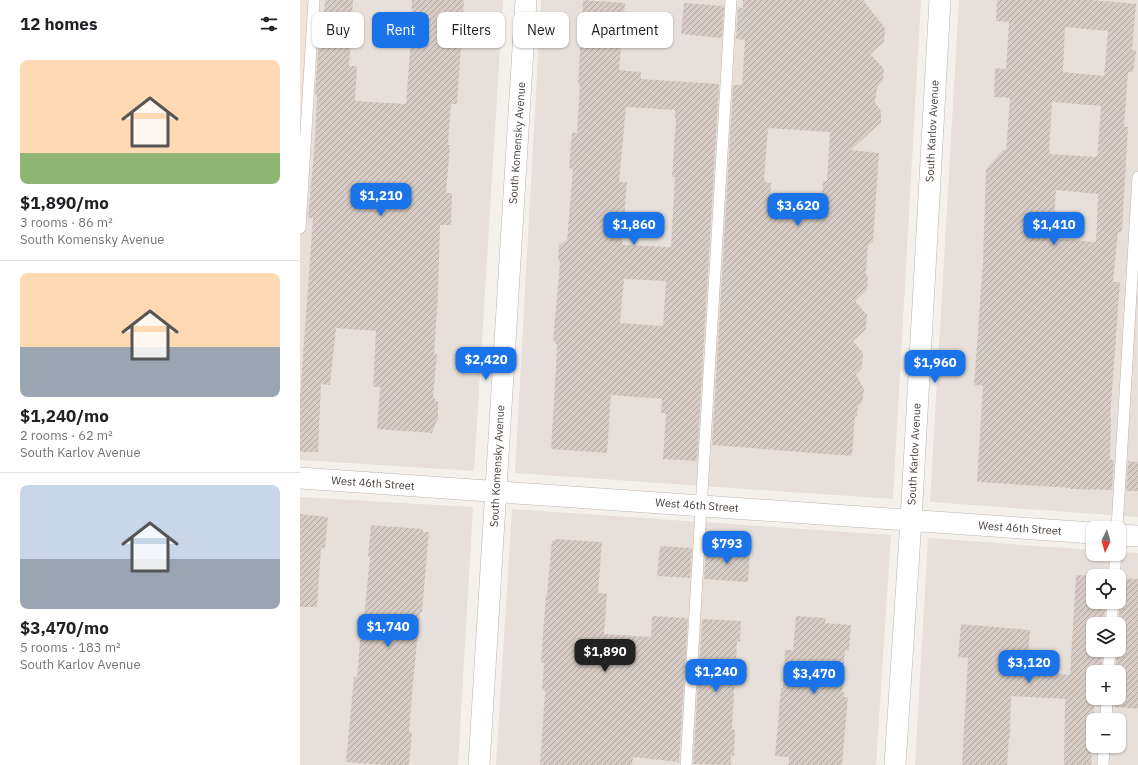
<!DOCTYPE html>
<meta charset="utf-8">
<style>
:root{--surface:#fff;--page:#f2f2f2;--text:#202124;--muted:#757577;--line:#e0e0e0;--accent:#1a73e8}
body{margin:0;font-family:"IBM Plex Sans",sans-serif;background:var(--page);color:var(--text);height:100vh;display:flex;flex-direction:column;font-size:15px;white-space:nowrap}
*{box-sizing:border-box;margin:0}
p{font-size:13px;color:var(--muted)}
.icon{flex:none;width:22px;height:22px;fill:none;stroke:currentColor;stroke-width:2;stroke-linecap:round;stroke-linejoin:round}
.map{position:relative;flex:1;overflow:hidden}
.side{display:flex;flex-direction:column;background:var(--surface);width:300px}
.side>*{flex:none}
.banner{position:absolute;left:12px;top:12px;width:380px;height:36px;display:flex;gap:8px}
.needle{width:26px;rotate:185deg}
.tools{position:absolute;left:786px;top:521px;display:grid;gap:8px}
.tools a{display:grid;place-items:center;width:40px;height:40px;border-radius:8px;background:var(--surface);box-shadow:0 1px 3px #0004;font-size:20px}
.price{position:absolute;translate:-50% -34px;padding:0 9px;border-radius:8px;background:var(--accent);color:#fff;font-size:13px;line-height:26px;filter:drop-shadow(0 1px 2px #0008)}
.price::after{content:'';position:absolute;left:50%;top:24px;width:12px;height:9px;margin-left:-6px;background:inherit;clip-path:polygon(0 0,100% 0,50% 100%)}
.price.current{background:#222;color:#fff}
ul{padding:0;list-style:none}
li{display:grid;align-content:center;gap:8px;height:212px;padding:0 20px}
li+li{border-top:1px solid var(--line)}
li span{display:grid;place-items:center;height:124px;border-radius:8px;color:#555}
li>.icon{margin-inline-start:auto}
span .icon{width:72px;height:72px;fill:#fffc;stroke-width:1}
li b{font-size:17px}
h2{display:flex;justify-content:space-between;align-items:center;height:48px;padding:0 20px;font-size:17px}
.chip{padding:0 14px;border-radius:8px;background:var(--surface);box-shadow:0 1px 3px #0004;font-size:14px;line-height:36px}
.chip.current{background:var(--accent);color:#fff}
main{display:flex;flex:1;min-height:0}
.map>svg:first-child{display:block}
.residential{fill:#e7e0da;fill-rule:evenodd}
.commercial{fill:#f3e3da}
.building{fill:url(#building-hatch);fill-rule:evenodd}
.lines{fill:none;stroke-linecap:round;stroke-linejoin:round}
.service-casing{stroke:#beb6af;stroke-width:12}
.minor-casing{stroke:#beb6af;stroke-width:22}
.service{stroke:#fff;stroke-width:11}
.minor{stroke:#fff;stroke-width:21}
.labels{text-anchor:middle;stroke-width:4;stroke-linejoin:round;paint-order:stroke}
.street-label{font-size:11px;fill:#473f3a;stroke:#fff}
</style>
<main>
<section class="side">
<h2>12 homes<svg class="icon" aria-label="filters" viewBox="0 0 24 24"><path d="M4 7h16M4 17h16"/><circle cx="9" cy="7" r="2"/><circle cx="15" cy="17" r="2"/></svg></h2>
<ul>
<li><span style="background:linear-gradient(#ffd9b3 75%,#8fb573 0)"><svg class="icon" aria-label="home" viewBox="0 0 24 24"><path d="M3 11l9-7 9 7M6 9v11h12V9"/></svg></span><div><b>$1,890/mo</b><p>3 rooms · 86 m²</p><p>South Komensky Avenue</p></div></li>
<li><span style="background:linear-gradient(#ffd9b3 60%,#9aa5b1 0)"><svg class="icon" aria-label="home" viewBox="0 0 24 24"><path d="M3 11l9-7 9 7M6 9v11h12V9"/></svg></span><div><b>$1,240/mo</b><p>2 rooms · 62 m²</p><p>South Karlov Avenue</p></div></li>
<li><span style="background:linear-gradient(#c9d6e8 60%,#9aa5b1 0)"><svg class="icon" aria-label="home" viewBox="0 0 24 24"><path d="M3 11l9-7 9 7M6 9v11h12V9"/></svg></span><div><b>$3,470/mo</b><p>5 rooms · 183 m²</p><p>South Karlov Avenue</p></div></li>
</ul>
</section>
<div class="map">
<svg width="838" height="765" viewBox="0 0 838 765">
<defs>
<pattern id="building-hatch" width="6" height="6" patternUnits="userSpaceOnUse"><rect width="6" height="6" fill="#d7ccc5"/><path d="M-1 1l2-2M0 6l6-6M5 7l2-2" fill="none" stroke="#b0a7a1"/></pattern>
</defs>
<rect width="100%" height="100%" fill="#f4f0eb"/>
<!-- residential -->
<path class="residential" d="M 14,0 L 203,0 L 174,471 L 0,460 L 0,230 Z
M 241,0 L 621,0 L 593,499 L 215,473 Z
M 659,0 L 838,0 L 838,517 L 630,502 Z
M 0,497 L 173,507 L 158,765 L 0,765 Z
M 212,509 L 591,535 L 576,765 L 196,765 Z
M 628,538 L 793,550 L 793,554 L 819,554 L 819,552 L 838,553 L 838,765 L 615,765 ZM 793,576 L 819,576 L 819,602 L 793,602 ZM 793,624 L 819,624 L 819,650 L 793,650 ZM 793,672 L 819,672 L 819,698 L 793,698 ZM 793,720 L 819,720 L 819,746 L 793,746 Z"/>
<!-- commercial -->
<path class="commercial" d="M 0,0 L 14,0 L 0,228 Z"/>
<!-- building -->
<path class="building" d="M 25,0 L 53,0 L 49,66 L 57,66 L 55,101 L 106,104 L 112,25 L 111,25 L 112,0 L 164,0 L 157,104 L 151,104 L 148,145 L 150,145 L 146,193 L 152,193 L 151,225 L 140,225 L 138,297 L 134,354 L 137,354 L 133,398 L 135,398 L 135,401 L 138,401 L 138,418 L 132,433 L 77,429 L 80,387 L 73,387 L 76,331 L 36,328 L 30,385 L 21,384 L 18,452 L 0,452 L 0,397 L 13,218 L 8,218 L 15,140 L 17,95 L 15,95 L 20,24 L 23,25 Z
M 283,0 L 325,3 L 319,70 L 341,72 L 341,79 L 419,84 L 397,461 L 363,459 L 366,414 L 361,413 L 362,399 L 311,395 L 307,453 L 251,449 L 256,368 L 257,345 L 253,340 L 260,263 L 258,259 L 259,245 L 267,240 L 273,169 L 269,168 L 272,132 L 277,133 L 280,85 L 278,85 ZM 326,107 L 375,110 L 375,119 L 376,119 L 372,177 L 375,177 L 371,247 L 322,245 L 327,182 L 319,182 ZM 324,279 L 366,281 L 363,326 L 320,323 Z
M 443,0 L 563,0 L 585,28 L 584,42 L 570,54 L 584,69 L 583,80 L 577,87 L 575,103 L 581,111 L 581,122 L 551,150 L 579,153 L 573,242 L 568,245 L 566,274 L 568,276 L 567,290 L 555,301 L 567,315 L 566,329 L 553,341 L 563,353 L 562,368 L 556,374 L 564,389 L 562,403 L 558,406 L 557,417 L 555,416 L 552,456 L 412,445 L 433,85 L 442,85 L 445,40 L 436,39 L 438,7 L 443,8 ZM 468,128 L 530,132 L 527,181 L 523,181 L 520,219 L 470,214 L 471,183 L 465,182 L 465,179 L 464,179 Z
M 697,0 L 792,0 L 836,4 L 832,50 L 836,50 L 833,72 L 828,72 L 824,127 L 828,127 L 822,232 L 818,232 L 813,282 L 820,282 L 810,418 L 811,418 L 810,460 L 814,460 L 812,490 L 771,489 L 771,488 L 677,482 L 683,386 L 674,385 L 683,262 L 686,169 L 703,150 L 706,150 L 710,98 L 694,97 L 695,68 L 706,69 L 709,22 L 696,21 ZM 765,27 L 808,31 L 804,76 L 763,72 ZM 752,102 L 801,106 L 797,157 L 749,154 ZM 756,190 L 798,194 L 796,242 L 753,239 Z
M 384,3 L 424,6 L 422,38 L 381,34 Z
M 828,461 L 838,462 L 838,491 L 826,491 Z
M 0,514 L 28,517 L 25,548 L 21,548 L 17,607 L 0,607 Z
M 71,525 L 123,529 L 123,532 L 129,532 L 122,612 L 120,612 L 113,683 L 109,732 L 112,732 L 109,765 L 84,765 L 46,762 L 54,677 L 57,678 L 61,627 L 63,627 L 70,557 L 68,557 Z
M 255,539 L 302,542 L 298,593 L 307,594 L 304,634 L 351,637 L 352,616 L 388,618 L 379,762 L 333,757 L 332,765 L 240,765 L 245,691 L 242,689 L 244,663 L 241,662 L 246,595 L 247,594 L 252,540 L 255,541 Z
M 360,546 L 392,548 L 390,578 L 357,576 Z
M 412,548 L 450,551 L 448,582 L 404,579 L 406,549 Z
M 776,575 L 795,576 L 793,576 L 793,602 L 806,602 L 804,624 L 793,624 L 793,650 L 803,650 L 801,672 L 793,672 L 793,698 L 800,698 L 800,706 L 794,705 L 791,765 L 764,765 L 765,699 L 711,696 L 710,737 L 709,737 L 707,765 L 662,765 L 668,658 L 658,657 L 661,624 L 730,630 L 727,671 L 770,675 Z
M 821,578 L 838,579 L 838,709 L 814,707 L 814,698 L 819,698 L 819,672 L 815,672 L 817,650 L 819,650 L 819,581 Z
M 496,616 L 526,618 L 525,623 L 551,625 L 549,651 L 545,650 L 542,692 L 544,692 L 544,697 L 548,697 L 542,765 L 488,765 L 489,757 L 475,756 L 481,688 L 483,688 L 485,650 L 493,650 Z
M 402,619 L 441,621 L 440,642 L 437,641 L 432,729 L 435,730 L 434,756 L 431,755 L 431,765 L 393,764 Z"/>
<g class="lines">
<defs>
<path id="service" d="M 0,228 L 14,0
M 817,528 L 838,177
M 814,576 L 816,554
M 811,624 L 813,602
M 808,672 L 810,650
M 806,720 L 807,698
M 386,765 L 431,0
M 803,765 L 804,746"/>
<path id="minor" d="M 0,478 L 793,533
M 819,535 L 838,536
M 179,765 L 226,0
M 595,765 L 611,520 L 640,0"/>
</defs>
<!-- service casing -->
<use href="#service" class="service-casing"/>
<!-- minor casing -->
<use href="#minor" class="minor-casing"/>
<!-- service -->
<use href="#service" class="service"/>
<!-- minor -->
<use href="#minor" class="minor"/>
</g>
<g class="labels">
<!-- street labels -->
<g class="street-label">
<text transform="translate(632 131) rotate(-87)" y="4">South Karlov Avenue</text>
<text transform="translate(217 143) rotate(-86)" y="4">South Komensky Avenue</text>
<text transform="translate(614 454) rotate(-87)" y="4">South Karlov Avenue</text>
<text transform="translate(197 466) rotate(-87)" y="4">South Komensky Avenue</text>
<text transform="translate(73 483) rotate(4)" y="4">West 46th Street</text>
<text transform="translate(397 505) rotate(4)" y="4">West 46th Street</text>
<text transform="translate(720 528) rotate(4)" y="4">West 46th Street</text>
</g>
</g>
</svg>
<div class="tools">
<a><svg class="needle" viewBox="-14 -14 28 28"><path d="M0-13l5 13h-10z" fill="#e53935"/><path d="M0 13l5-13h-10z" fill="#757577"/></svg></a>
<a><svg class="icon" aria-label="locate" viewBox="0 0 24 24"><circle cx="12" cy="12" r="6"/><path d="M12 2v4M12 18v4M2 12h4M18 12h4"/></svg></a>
<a><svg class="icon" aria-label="layers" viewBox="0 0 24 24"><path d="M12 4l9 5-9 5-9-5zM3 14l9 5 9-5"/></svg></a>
<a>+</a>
<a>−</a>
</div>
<b class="price" style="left:81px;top:217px">$1,210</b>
<b class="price" style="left:498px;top:227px">$3,620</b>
<b class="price" style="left:334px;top:246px">$1,860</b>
<b class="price" style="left:754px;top:246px">$1,410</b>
<b class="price" style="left:186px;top:381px">$2,420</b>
<b class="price" style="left:635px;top:384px">$1,960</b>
<b class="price" style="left:427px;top:565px">$793</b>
<b class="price" style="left:88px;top:648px">$1,740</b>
<b class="price current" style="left:305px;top:673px">$1,890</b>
<b class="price" style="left:729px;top:684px">$3,120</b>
<b class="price" style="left:416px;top:693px">$1,240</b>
<b class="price" style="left:514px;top:695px">$3,470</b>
<div class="banner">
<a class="chip">Buy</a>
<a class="chip current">Rent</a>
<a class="chip">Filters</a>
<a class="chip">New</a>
<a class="chip">Apartment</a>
</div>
</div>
</main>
